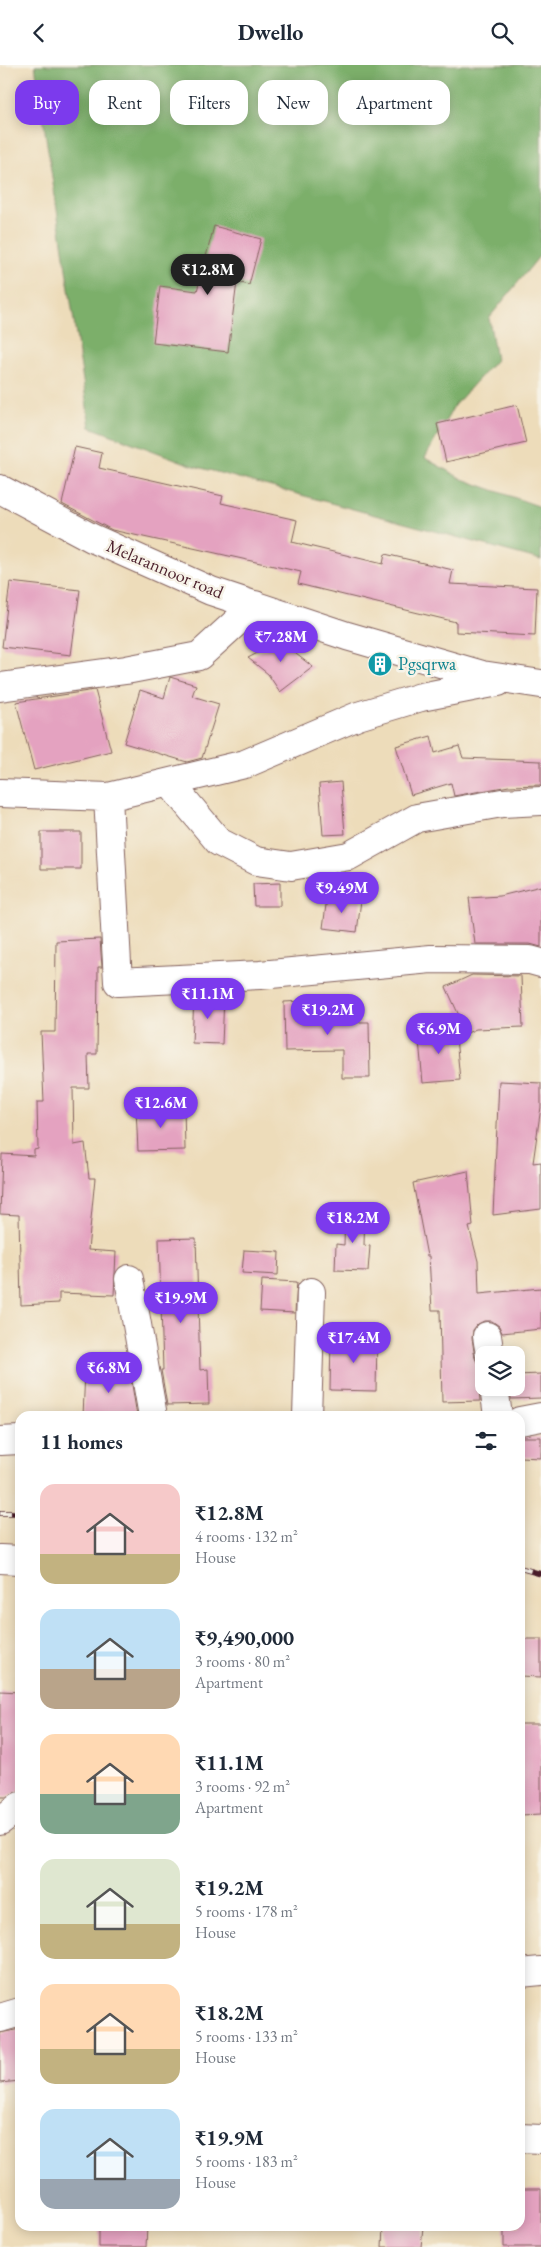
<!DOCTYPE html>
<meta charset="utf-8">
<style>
:root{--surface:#fff;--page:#f2f2f3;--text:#1f2937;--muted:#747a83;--accent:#7c3aed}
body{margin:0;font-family:"EB Garamond",serif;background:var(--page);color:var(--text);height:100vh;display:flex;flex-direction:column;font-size:19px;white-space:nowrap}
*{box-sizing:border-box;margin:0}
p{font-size:16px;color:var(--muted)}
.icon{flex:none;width:28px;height:28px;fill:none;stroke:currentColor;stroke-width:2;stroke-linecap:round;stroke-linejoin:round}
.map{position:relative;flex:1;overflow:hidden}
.sheet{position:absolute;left:15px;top:1346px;width:510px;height:820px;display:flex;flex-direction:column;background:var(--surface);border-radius:15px;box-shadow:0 2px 12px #0003}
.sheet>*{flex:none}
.guide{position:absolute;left:15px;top:15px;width:511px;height:45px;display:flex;gap:10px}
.tools{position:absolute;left:475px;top:1281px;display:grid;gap:10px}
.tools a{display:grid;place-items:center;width:50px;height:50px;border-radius:10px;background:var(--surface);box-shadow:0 2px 12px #0003;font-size:25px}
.price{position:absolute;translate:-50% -42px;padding:0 11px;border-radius:18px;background:var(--accent);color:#fff;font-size:16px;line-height:32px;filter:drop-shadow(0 1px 2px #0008)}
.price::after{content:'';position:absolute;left:50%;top:30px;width:15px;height:11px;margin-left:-8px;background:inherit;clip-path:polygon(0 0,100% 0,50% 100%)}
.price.current{background:#222;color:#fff}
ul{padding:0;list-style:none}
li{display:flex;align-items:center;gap:15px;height:125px;padding:0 25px}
li span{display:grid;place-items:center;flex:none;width:140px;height:100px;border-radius:15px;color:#555}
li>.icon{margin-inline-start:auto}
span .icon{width:60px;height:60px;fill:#fffc;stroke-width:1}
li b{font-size:21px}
h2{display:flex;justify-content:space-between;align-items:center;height:60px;padding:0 25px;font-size:21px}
.pill{padding:0 18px;border-radius:15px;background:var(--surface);box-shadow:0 2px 12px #0003;font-size:18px;line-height:45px}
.pill.current{background:var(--accent);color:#fff}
header{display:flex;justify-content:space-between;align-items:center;height:65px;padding:0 25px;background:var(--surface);font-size:22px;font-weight:700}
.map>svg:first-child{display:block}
.forest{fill:#7baf6a;stroke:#62674a}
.building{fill:#e4a2c0}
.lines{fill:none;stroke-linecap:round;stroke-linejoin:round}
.minor-casing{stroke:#83615d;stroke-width:30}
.minor{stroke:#fff;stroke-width:28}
.rail-casing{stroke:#4a1f2b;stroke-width:5.5}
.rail{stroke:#f7f3e8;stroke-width:4;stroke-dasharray:11;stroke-linecap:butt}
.labels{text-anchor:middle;stroke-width:5;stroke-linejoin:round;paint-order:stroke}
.street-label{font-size:18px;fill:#4a1f2b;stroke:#f7f3e8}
.culture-label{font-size:18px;fill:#0d838f;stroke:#f7f3e8;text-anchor:start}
</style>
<header><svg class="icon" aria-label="back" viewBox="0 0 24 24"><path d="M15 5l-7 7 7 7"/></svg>Dwello<svg class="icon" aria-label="search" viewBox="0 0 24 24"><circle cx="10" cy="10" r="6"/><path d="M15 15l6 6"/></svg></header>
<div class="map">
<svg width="541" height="2182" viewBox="0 0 541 2182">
<rect width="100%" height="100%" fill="#f7f3e8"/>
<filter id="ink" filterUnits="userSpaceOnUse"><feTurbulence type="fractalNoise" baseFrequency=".02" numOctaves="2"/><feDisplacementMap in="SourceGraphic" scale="10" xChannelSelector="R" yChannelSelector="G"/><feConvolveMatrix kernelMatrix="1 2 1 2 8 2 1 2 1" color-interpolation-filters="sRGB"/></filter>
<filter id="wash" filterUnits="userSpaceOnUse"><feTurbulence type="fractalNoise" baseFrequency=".0096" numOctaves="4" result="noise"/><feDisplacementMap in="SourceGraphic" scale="20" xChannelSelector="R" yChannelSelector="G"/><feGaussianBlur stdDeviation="1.12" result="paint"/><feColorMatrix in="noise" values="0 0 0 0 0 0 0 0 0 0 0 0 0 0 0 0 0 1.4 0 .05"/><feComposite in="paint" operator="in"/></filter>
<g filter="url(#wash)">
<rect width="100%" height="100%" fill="#eddcba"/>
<!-- forest -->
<path class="forest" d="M 35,0 L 541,0 L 541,189 L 489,253 L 496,295 L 454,341 L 425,393 L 462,414 L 541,442 L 541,495 L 194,401 L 90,362 Z"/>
<g id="blocks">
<!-- building -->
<path class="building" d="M 214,161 L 261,174 L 249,220 L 237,217 L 228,287 L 153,278 L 160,221 L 197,226 Z
M 517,340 L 526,378 L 446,397 L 437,359 Z
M 75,382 L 102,388 L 99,403 L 223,431 L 221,438 L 297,455 L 292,477 L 383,499 L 385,489 L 453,505 L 450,519 L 537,523 L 535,571 L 456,567 L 456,557 L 298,519 L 301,507 L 112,465 L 62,439 Z
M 10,517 L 80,525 L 71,590 L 2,582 Z
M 280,567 L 296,589 L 313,602 L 280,627 L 268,609 L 248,593 L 267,583 Z
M 170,612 L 196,620 L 192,631 L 219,639 L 202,693 L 187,697 L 124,678 L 140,625 L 164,633 Z
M 95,625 L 111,686 L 34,705 L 16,637 Z
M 431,671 L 435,688 L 459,681 L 463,693 L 541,696 L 541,720 L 509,721 L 454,731 L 451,718 L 411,730 L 396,681 Z
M 341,717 L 345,769 L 323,770 L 319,719 Z
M 41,767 L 81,767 L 81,804 L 41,804 Z
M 280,818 L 280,841 L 254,841 L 253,819 Z
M 541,821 L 541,882 L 530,879 L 475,879 L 469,833 L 500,831 Z
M 327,832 L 361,835 L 357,867 L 323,863 Z
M 100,874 L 102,902 L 98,902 L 97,989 L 88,989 L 89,1023 L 73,1023 L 74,1080 L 85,1078 L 89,1113 L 95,1113 L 88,1185 L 116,1187 L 114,1230 L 59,1228 L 59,1238 L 21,1240 L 19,1150 L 0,1149 L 2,1089 L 34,1091 L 34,1085 L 38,1084 L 37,1037 L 44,1037 L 41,967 L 55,967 L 56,876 Z
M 472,910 L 521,911 L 523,962 L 476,964 L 467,968 L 446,922 Z
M 194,931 L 224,932 L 222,979 L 192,978 Z
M 324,935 L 324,957 L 369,957 L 370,1013 L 342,1013 L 342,985 L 285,986 L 284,937 Z
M 455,962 L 460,1015 L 423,1018 L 418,965 Z
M 499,1016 L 541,1018 L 541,1042 L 533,1098 L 541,1097 L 541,1144 L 493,1150 Z
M 184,1041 L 185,1085 L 138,1086 L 136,1043 Z
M 468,1106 L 473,1161 L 469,1162 L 478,1196 L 479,1229 L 541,1223 L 541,1264 L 502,1268 L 499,1261 L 492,1256 L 484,1256 L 478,1259 L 473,1265 L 472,1273 L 475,1293 L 478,1299 L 484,1304 L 484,1310 L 479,1317 L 479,1324 L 480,1336 L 442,1337 L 440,1245 L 432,1245 L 429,1191 L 427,1191 L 413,1118 Z
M 345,1144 L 365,1145 L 364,1180 L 370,1181 L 368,1206 L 335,1205 L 336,1179 L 344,1180 Z
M 196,1173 L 200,1305 L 208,1304 L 209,1339 L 167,1340 L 161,1305 L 163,1305 L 159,1174 Z
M 244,1185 L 279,1187 L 278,1210 L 242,1208 Z
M 262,1215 L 297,1217 L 295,1248 L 260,1246 Z
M 331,1272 L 377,1273 L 376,1326 L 330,1325 Z
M 85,1306 L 130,1307 L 137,1351 L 83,1351 Z
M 541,1309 L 541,1333 L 511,1334 L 510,1322 L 516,1322 L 516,1310 Z
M 520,1372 L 541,1372 L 541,1393 L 520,1392 Z
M 520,1574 L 541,1574 L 541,1612 L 520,1611 Z
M 0,1626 L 20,1627 L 20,1726 L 6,1732 L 0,1732 Z
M 520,1659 L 541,1659 L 541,1749 L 520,1750 Z
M 20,1964 L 20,2016 L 0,2018 L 0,1968 Z
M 520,2124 L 541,2124 L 541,2182 L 504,2182 L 504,2161 L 520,2161 Z
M 99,2161 L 147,2161 L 146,2182 L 99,2182 Z
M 383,2161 L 423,2162 L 421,2182 L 382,2182 Z"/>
</g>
</g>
<g filter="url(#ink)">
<use href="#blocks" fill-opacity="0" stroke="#83615d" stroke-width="1"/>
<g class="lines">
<defs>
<path id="minor" d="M 0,424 L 92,473 L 211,526 L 347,571 L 482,610 L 541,619
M 0,622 L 126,605 L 199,591 L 255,540
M 170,718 L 219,777 L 256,796 L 291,801 L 349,791 L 417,753 L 502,738 L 541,736
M 0,728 L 108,732 L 245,699 L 358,651 L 421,632 L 498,617
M 108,732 L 118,917 L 260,910 L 431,894 L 530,895 L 541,898
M 129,1214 L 153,1351
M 487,1271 L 490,1290
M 494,1322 L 498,1351
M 307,1351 L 311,1227
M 520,1356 L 541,1352
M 0,1376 L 20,1375
M 0,1494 L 20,1495
M 0,1756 L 20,1741
M 520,1908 L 541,1906
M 0,1953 L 20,1947
M 520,2073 L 541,2074"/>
</defs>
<!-- minor casing -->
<use href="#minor" class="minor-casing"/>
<!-- minor -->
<use href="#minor" class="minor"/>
<defs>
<path id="rail" d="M 0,1448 L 20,1448
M 520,1503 L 541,1509"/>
</defs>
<!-- rail casing -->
<use href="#rail" class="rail-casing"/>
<!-- rail -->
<use href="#rail" class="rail"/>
</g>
</g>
<!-- icons -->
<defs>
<symbol id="building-disc" viewBox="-11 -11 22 22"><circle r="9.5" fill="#0f9aa8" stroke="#f7f3e8"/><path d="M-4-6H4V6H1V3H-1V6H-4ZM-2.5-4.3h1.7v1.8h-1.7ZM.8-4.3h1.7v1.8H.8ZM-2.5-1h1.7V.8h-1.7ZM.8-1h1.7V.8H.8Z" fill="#fff"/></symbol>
</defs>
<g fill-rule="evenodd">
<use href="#building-disc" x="366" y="585" width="28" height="28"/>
</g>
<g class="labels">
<!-- street labels -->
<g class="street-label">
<text transform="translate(165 504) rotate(23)" y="6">Melarannoor road</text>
</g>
<!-- culture labels -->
<g class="culture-label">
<text x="398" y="605">Pgsqrwa</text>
</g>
</g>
</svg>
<div class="tools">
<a><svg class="icon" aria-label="layers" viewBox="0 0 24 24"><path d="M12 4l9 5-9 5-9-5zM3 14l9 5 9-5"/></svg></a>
</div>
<b class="price current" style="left:208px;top:231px">₹12.8M</b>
<b class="price" style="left:281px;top:598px">₹7.28M</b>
<b class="price" style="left:342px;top:849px">₹9.49M</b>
<b class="price" style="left:208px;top:955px">₹11.1M</b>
<b class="price" style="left:328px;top:971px">₹19.2M</b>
<b class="price" style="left:439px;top:990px">₹6.9M</b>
<b class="price" style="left:161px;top:1064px">₹12.6M</b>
<b class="price" style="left:353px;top:1179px">₹18.2M</b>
<b class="price" style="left:181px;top:1259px">₹19.9M</b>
<b class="price" style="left:354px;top:1299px">₹17.4M</b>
<b class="price" style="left:109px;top:1329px">₹6.8M</b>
<div class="guide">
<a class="pill current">Buy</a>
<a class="pill">Rent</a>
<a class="pill">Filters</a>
<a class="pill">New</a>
<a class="pill">Apartment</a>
</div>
<section class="sheet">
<h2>11 homes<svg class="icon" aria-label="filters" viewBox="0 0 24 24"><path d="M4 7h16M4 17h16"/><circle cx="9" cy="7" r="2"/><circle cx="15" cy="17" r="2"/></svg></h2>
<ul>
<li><span style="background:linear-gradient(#f6c9c9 70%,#c2b280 0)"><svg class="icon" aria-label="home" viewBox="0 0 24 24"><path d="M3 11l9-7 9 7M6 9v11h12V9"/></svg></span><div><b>₹12.8M</b><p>4 rooms · 132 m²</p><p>House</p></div></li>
<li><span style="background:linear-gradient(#bfe0f5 60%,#b9a48a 0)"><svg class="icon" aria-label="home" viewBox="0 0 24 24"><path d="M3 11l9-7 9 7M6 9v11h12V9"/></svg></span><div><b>₹9,490,000</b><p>3 rooms · 80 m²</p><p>Apartment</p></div></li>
<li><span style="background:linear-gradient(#ffd9b3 60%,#7fa58c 0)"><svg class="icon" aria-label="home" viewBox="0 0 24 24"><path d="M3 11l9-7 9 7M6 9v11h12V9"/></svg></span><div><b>₹11.1M</b><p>3 rooms · 92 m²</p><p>Apartment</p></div></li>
<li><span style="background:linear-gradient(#dfe7d0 65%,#c2b280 0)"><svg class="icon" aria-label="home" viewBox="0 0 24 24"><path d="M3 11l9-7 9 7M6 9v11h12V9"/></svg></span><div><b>₹19.2M</b><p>5 rooms · 178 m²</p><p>House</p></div></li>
<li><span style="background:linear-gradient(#ffd9b3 65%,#c2b280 0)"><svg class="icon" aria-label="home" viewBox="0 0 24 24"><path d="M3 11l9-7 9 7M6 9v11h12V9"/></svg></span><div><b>₹18.2M</b><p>5 rooms · 133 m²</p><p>House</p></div></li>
<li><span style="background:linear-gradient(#bfe0f5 70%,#9aa5b1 0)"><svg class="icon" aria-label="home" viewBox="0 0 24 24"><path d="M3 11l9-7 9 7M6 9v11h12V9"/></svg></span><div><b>₹19.9M</b><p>5 rooms · 183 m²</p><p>House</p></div></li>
</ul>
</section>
</div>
